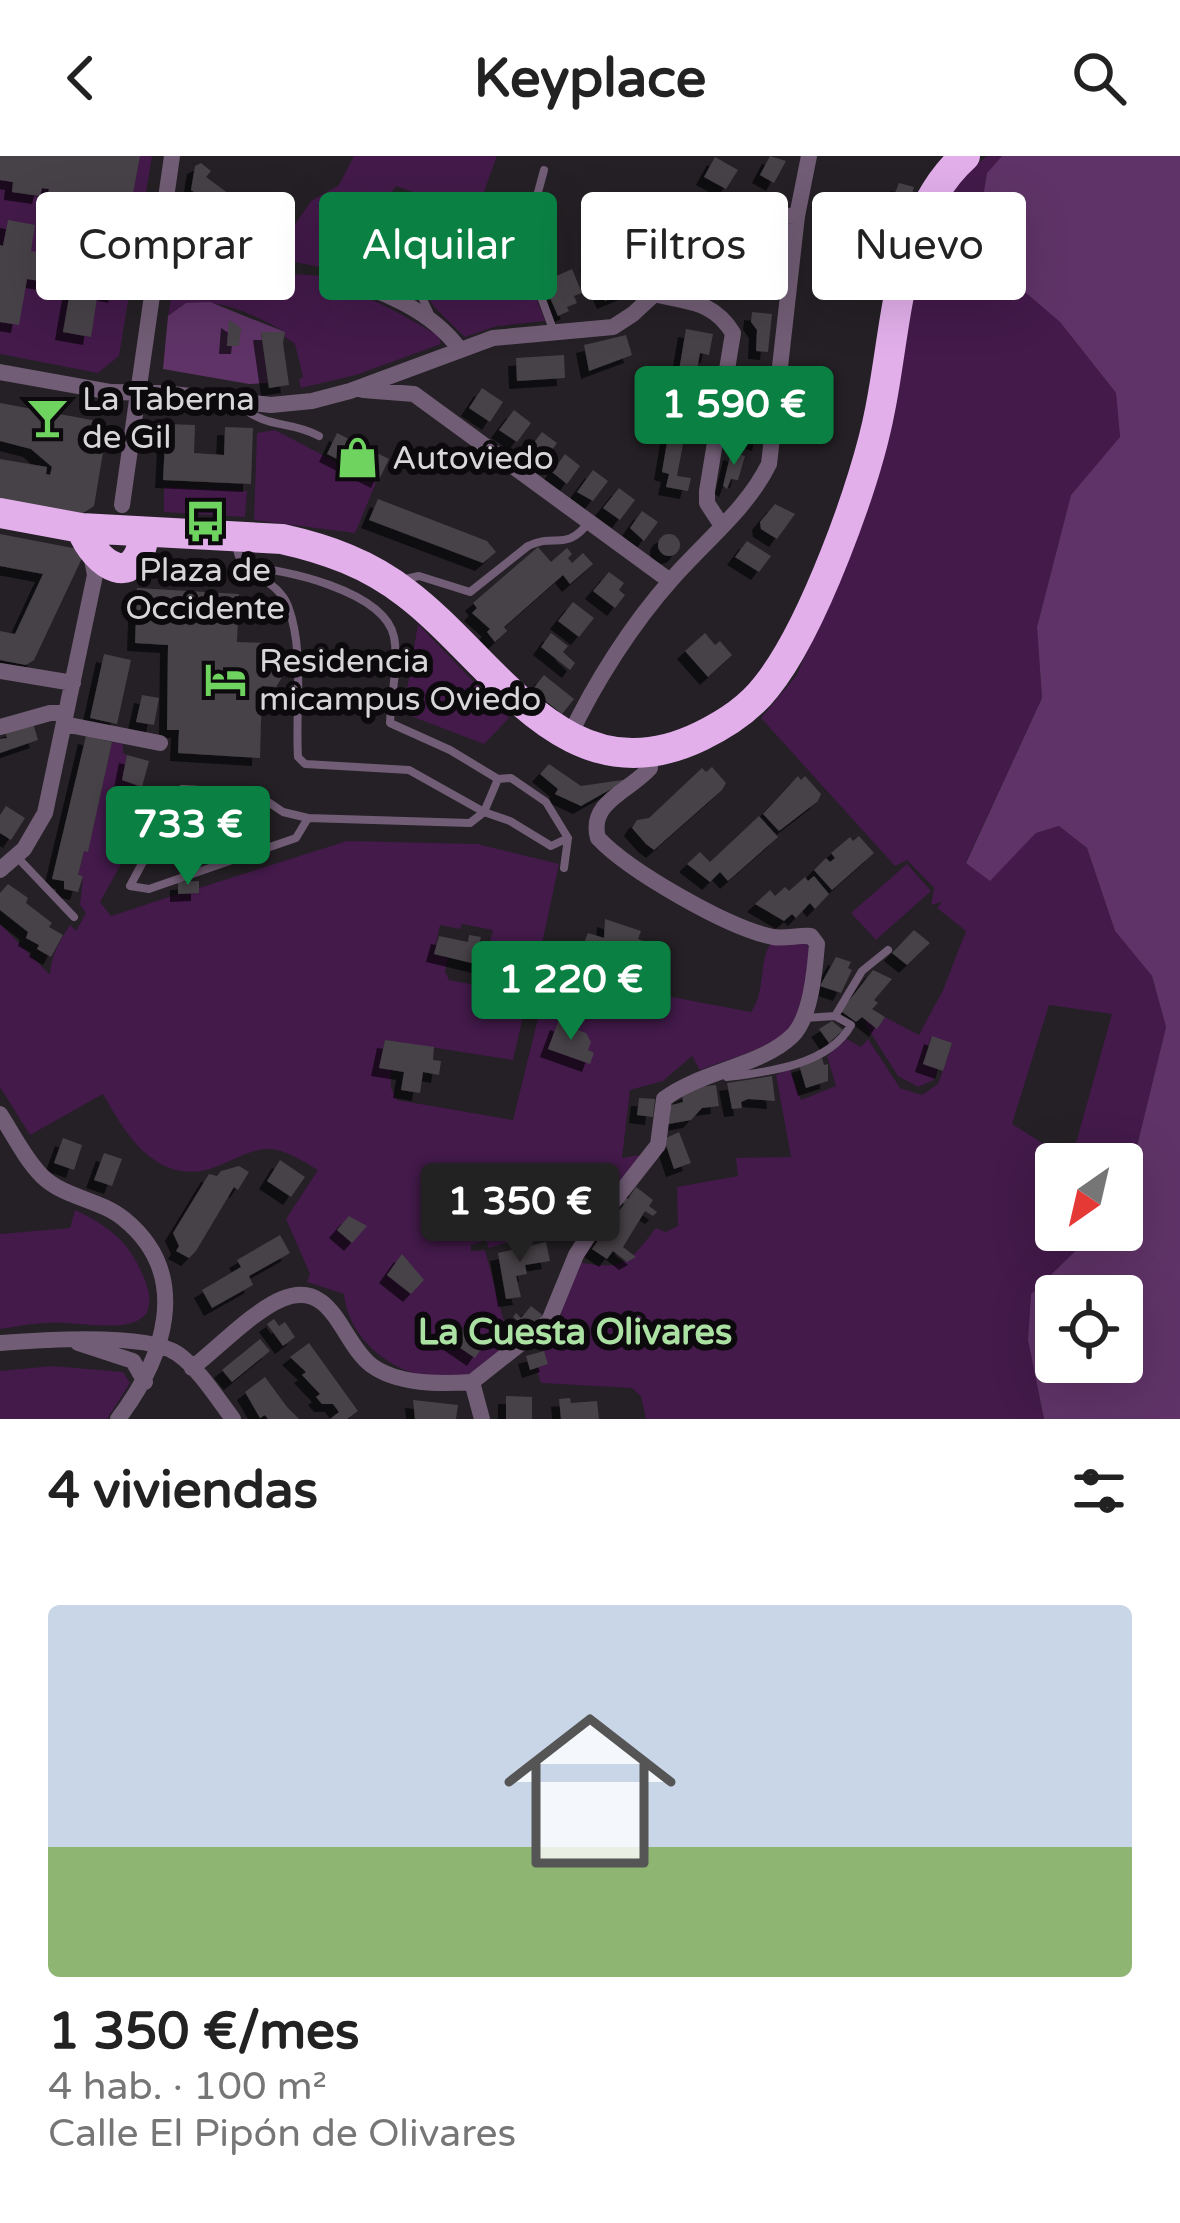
<!DOCTYPE html>
<html lang="es">
<meta charset="utf-8">
<style>
:root{--surface:#fff;--page:#f2f2f2;--text:#222;--muted:#767676;--accent:#0b8043}
body{margin:0;font-family:"Varela Round",sans-serif;background:var(--page);color:var(--text);height:100vh;display:flex;flex-direction:column;font-size:45px;white-space:nowrap}
*{box-sizing:border-box;margin:0}
p{font-size:39px;color:var(--muted)}
.icon{flex:none;width:66px;height:66px;fill:none;stroke:currentColor;stroke-width:2;stroke-linecap:round;stroke-linejoin:round}
.map{position:relative;height:1263px;overflow:hidden}
.side{display:flex;flex-direction:column;background:var(--surface);flex:1}
.side>*{flex:none}
.banner{position:absolute;left:36px;top:36px;width:1110px;height:108px;display:flex;gap:24px}
.needle{width:78px;rotate:214deg}
.buttons{position:absolute;left:1035px;top:987px;display:grid;gap:24px}
.buttons a{display:grid;place-items:center;width:108px;height:108px;border-radius:12px;background:var(--surface);box-shadow:0 12px 48px #0002;font-size:60px}
.price{position:absolute;translate:-50% -102px;padding:0 27px;border-radius:12px;background:var(--accent);color:#fff;font-size:39px;line-height:78px;filter:drop-shadow(0 3px 6px #0008)}
.price::after{content:'';position:absolute;left:50%;top:72px;width:36px;height:27px;margin-left:-18px;background:inherit;clip-path:polygon(0 0,100% 0,50% 100%)}
.price.on{background:#222;color:#fff}
ul{padding:0;list-style:none}
li{display:grid;align-content:center;gap:24px;height:636px;padding:0 48px}
li span{display:grid;place-items:center;height:372px;border-radius:12px;color:#555}
li>.icon{margin-inline-start:auto}
span .icon{width:216px;height:216px;fill:#fffc;stroke-width:1}
li b{font-size:51px}
h2{display:flex;justify-content:space-between;align-items:center;height:144px;padding:0 48px;font-size:51px}
.chip{padding:0 42px;border-radius:12px;background:var(--surface);box-shadow:0 12px 48px #0002;font-size:42px;line-height:108px}
.chip.on{background:var(--accent);color:#fff}
header{display:flex;justify-content:space-between;align-items:center;height:156px;padding:0 48px;background:var(--surface);font-size:54px;font-weight:700}
.map>svg:first-child{display:block}
.green{fill:#431a4a;fill-rule:evenodd}
.forest{fill:#5f3367;fill-rule:evenodd}
.building{fill:#464247;filter:url(#shadow)}
.lines{fill:none;stroke-linecap:round;stroke-linejoin:round}
.lane{stroke:#715d75;stroke-width:8}
.street{stroke:#715d75;stroke-width:16}
.highway{stroke:#e2afeb;stroke-width:30}
.labels{text-anchor:middle;stroke-width:12;stroke-linejoin:round;paint-order:stroke}
.poi-label{font-size:33px;fill:#d9d6d9;stroke:#0c0a0c;text-anchor:start}
.neighbourhood-label{font-size:36px;font-weight:bold;fill:#ace1a4;stroke:#0c0a0c}
</style>
<header><svg class="icon" aria-label="back" viewBox="0 0 24 24"><path d="M15 5l-7 7 7 7"/></svg>Keyplace<svg class="icon" aria-label="search" viewBox="0 0 24 24"><circle cx="10" cy="10" r="6"/><path d="M15 15l6 6"/></svg></header>
<div class="map">
<svg width="1180" height="1263" viewBox="0 0 1180 1263">
<defs>
<filter id="shadow"><feDropShadow dx="-8" dy="8" stdDeviation="0" flood-color="#0009"/></filter>
</defs>
<rect width="100%" height="100%" fill="#242025"/>
<!-- green -->
<path class="green" d="M 0,0 L 152,0 L 119,200 L 98,217 L 0,198 Z
M 354,0 L 497,0 L 476,58 L 396,30 L 337,114 L 272,102 L 311,45 L 339,29 Z
M 987,0 L 1002,0 L 987,17 L 979,65 L 992,108 L 1060,166 L 1116,237 L 1120,282 L 1071,339 L 1037,471 L 1042,542 L 966,706 L 990,724 L 1036,677 L 1059,670 L 1087,692 L 1115,775 L 1152,820 L 1166,871 L 1130,1019 L 1122,1034 L 1122,1008 L 1056,1008 L 1056,1074 L 1097,1074 L 1031,1138 L 1028,1184 L 1044,1263 L 646,1263 L 641,1240 L 632,1232 L 541,1227 L 536,1212 L 547,1208 L 540,1185 L 558,1172 L 566,1136 L 578,1106 C 625,1115 628,1107 656,1072 L 666,1076 L 678,1070 L 677,1031 L 738,1020 L 736,1002 L 791,1001 L 776,919 L 790,913 L 801,944 L 836,930 L 827,900 L 847,883 L 861,891 L 868,883 L 900,932 L 922,939 L 938,928 L 952,888 L 931,881 L 923,908 L 938,913 L 934,924 L 918,931 L 898,920 L 865,868 L 867,865 L 877,872 L 885,861 L 919,879 L 943,834 L 966,775 L 937,752 L 942,746 L 931,749 L 934,732 L 907,704 L 895,710 L 761,562 L 796,520 L 810,489 L 931,70 L 964,19 ZM 1049,849 L 1112,858 L 1071,1005 L 1012,968 Z
M 186,57 L 265,111 L 284,117 L 332,121 L 332,132 C 371,138 403,160 438,179 L 441,188 L 356,219 L 301,232 L 299,223 L 303,221 L 295,188 L 284,180 L 285,176 C 248,156 205,132 168,160 Z
M 467,84 L 520,101 L 545,165 L 497,170 L 465,181 C 434,150 409,136 426,89 L 460,91 Z
M 275,274 L 376,327 L 355,377 L 254,364 L 257,277 Z
M 164,331 L 247,335 L 245,361 L 164,356 Z
M 418,468 L 509,562 L 484,588 L 403,557 Z
M 112,586 L 123,588 L 123,597 L 127,599 L 122,624 L 162,634 L 100,746 L 111,760 L 178,738 L 199,737 L 199,732 L 347,685 L 477,688 L 559,708 L 537,811 C 524,827 505,820 488,817 L 484,810 L 493,774 L 462,768 L 460,773 L 440,769 L 434,798 L 448,802 L 445,816 L 449,824 L 528,839 L 513,904 L 385,884 L 379,912 L 391,914 L 391,932 L 397,944 L 513,964 L 547,826 L 601,836 L 603,828 L 751,856 C 766,835 758,810 770,788 L 806,787 L 810,794 C 806,815 804,839 797,859 C 785,891 729,902 700,914 L 692,900 L 663,925 L 630,934 L 622,1002 L 646,998 L 594,1061 L 489,1092 L 486,1084 L 471,1089 L 471,1095 L 485,1094 L 503,1162 L 521,1186 C 503,1198 484,1214 463,1220 C 410,1232 349,1191 344,1138 L 307,1126 L 310,1118 L 286,1063 L 318,1014 C 302,1005 284,992 265,993 C 243,995 223,1012 201,1015 C 152,1023 123,974 103,938 L 30,979 L 0,931 L 0,768 L 50,819 C 51,799 59,786 70,769 L 76,775 L 86,757 L 80,749 L 83,721 L 78,719 L 84,695 L 88,695 Z
M 907,708 L 931,735 L 876,784 L 851,757 Z
M 75,1054 C 106,1069 126,1082 141,1115 C 173,1183 106,1169 65,1167 C 44,1165 21,1170 0,1173 L 0,1078 L 70,1072 Z
M 52,1210 L 123,1216 L 130,1227 L 107,1263 L 0,1263 L 0,1215 Z"/>
<!-- forest -->
<path class="forest" d="M 1002,0 L 1180,0 L 1180,1263 L 1044,1263 L 1028,1184 L 1031,1138 L 1097,1074 L 1122,1074 L 1122,1034 L 1130,1019 L 1166,871 L 1152,820 L 1115,775 L 1087,692 L 1059,670 L 1036,677 L 990,725 L 966,707 L 1042,542 L 1037,471 L 1071,339 L 1120,281 L 1116,237 L 1060,166 L 993,109 L 977,113 L 953,91 L 979,65 L 987,17 ZM 1056,1140 L 1122,1140 L 1122,1206 L 1056,1206 Z
M 210,146 L 285,176 L 261,177 L 268,227 L 249,228 L 163,213 L 168,160 L 186,147 Z"/>
<!-- building -->
<path class="building" d="M 0,0 L 140,0 L 131,48 L 114,45 L 112,54 L 84,49 L 86,40 L 77,38 L 76,47 L 47,43 L 49,33 L 42,32 L 40,40 L 12,36 L 13,26 L 0,24 Z
M 770,0 L 786,5 L 774,27 L 760,19 Z
M 715,1 L 738,14 L 726,33 L 704,21 Z
M 201,7 L 211,15 L 206,21 L 263,63 L 265,59 L 283,72 L 272,88 L 191,34 L 195,10 Z
M 899,27 L 914,31 L 903,70 L 883,67 Z
M 696,41 L 718,49 L 691,74 L 687,70 L 675,81 L 672,77 L 644,95 L 631,81 L 643,69 L 646,73 L 673,55 L 677,59 Z
M 391,53 L 408,59 L 411,53 L 427,59 L 430,53 L 447,59 L 441,76 L 424,70 L 421,76 L 405,70 L 402,76 L 385,70 Z
M 8,64 L 35,69 L 31,95 L 75,103 L 79,77 L 107,81 L 103,108 L 121,111 L 116,139 L 98,135 L 91,181 L 63,176 L 71,130 L 27,123 L 19,169 L 0,166 L 0,89 L 3,90 Z
M 495,66 L 518,73 L 512,91 L 489,83 Z
M 872,88 L 891,88 L 891,102 L 872,102 Z
M 601,101 L 604,108 L 619,101 L 651,116 L 634,133 L 605,145 L 588,107 Z
M 726,104 L 746,117 L 734,137 L 713,124 Z
M 572,113 L 582,137 L 574,140 L 577,147 L 567,151 L 569,155 L 558,160 L 543,126 Z
M 752,156 L 772,158 L 768,196 L 756,195 L 757,174 L 751,166 Z
M 229,164 L 241,172 L 239,190 L 227,190 Z
M 686,173 L 713,178 L 709,199 L 700,197 L 677,320 L 691,322 L 688,335 L 666,331 L 669,318 L 662,316 Z
M 261,176 L 285,176 L 283,187 L 289,229 L 269,232 Z
M 626,179 L 632,199 L 589,215 L 584,189 Z
M 564,199 L 565,222 L 517,225 L 516,202 Z
M 482,232 L 503,246 L 490,266 L 469,252 Z
M 0,247 L 97,265 L 106,279 L 94,350 L 82,358 L 0,343 L 0,303 L 47,311 L 46,318 L 50,319 L 52,311 L 31,293 L 0,285 Z
M 748,253 L 766,257 L 760,287 L 741,282 Z
M 514,254 L 531,267 L 517,286 L 499,274 Z
M 166,268 L 195,269 L 194,297 L 224,299 L 225,271 L 253,272 L 251,328 L 163,324 Z
M 542,276 L 557,287 L 542,308 L 526,297 Z
M 337,277 L 389,303 L 379,324 L 327,298 Z
M 731,296 L 745,300 L 738,324 L 731,323 L 727,333 L 723,330 Z
M 565,298 L 580,310 L 567,328 L 552,316 Z
M 593,314 L 608,325 L 593,345 L 577,336 Z
M 619,332 L 635,344 L 620,364 L 603,352 Z
M 378,343 L 487,385 L 496,396 L 483,407 L 369,364 Z
M 775,348 L 795,358 L 777,383 L 761,373 L 760,366 Z
M 642,355 L 658,366 L 644,385 L 630,372 Z
M658 389a11 11 0 1 1 22 0a11 11 0 1 1-22 0Z
M 0,378 L 78,393 L 83,400 L 34,504 L 26,509 L 0,504 L 0,475 L 15,478 L 43,418 L 0,410 Z
M 747,385 L 771,400 L 759,416 L 735,401 Z
M 538,391 L 551,406 L 567,392 L 572,398 L 568,402 L 572,407 L 583,397 L 593,408 L 570,428 L 563,419 L 504,471 L 507,475 L 495,486 L 487,476 L 490,473 L 472,457 L 477,452 L 473,447 Z
M 609,416 L 624,427 L 619,434 L 625,439 L 615,452 L 593,435 Z
M 137,432 L 239,438 L 237,486 L 265,487 L 280,495 L 286,515 L 276,531 L 262,530 L 260,602 L 178,597 L 179,574 L 167,574 L 168,489 L 135,487 Z
M 573,446 L 594,462 L 579,481 L 558,465 Z
M 551,477 L 568,490 L 563,496 L 575,507 L 570,514 L 541,491 Z
M 705,477 L 715,489 L 720,485 L 732,499 L 708,521 L 685,495 Z
M 104,498 L 131,504 L 117,568 L 90,562 Z
M 544,519 L 574,543 L 562,558 L 532,534 Z
M 142,539 L 159,542 L 154,569 L 136,566 Z
M 33,567 L 38,584 L 0,597 L 0,583 L 7,582 L 5,575 Z
M 86,580 L 112,586 L 88,696 L 84,695 L 78,719 L 83,720 L 78,736 L 64,733 L 64,725 L 52,723 Z
M 127,599 L 149,605 L 142,631 L 122,624 Z
M 549,608 L 581,630 L 629,623 L 581,650 L 555,638 L 558,633 L 540,618 Z
M 712,611 L 726,627 L 722,634 L 654,694 L 646,688 L 632,672 L 637,664 L 649,662 L 702,612 L 706,616 Z
M 798,620 L 801,624 L 805,620 L 821,638 L 818,645 L 779,675 L 763,658 Z
M 6,650 L 25,662 L 11,684 L 0,677 L 0,659 Z
M 759,660 L 778,681 L 728,725 L 720,716 L 710,726 L 687,708 L 700,696 L 710,706 Z
M 859,680 L 874,697 L 832,734 L 814,714 L 826,702 L 830,706 L 835,702 L 831,697 L 850,681 L 853,685 Z
M 814,720 L 829,738 L 815,753 L 810,747 L 796,762 L 792,758 L 784,765 L 755,748 L 770,734 L 775,740 L 785,731 L 789,735 L 805,721 L 808,725 Z
M 199,725 L 199,737 L 178,738 L 178,726 Z
M 8,728 L 28,742 L 26,747 L 52,767 L 49,771 L 63,779 L 51,801 L 37,793 L 39,789 L 26,782 L 28,776 L 0,754 L 0,737 Z
M 605,763 L 641,775 L 638,783 L 649,787 L 644,803 L 619,795 L 617,801 L 583,789 L 588,777 L 604,782 Z
M 914,774 L 930,787 L 907,809 L 892,797 Z
M 469,779 L 481,781 L 477,797 L 487,799 L 484,810 L 434,798 L 439,780 L 468,786 Z
M 836,801 L 851,806 L 848,812 L 852,814 L 841,837 L 820,830 Z
M 873,814 L 892,823 L 874,844 L 878,847 L 872,853 L 885,861 L 877,873 L 862,861 L 856,866 L 841,855 Z
M 832,865 L 843,874 L 829,887 L 819,873 Z
M 558,866 L 586,877 L 591,886 L 588,894 L 594,897 L 590,908 L 548,893 Z
M 932,880 L 952,887 L 943,915 L 923,908 Z
M 385,884 L 434,891 L 433,904 L 441,905 L 439,919 L 423,916 L 420,937 L 401,934 L 404,916 L 379,912 Z
M 822,902 L 824,909 L 828,908 L 828,925 L 806,932 L 799,909 Z
M 772,920 L 775,945 L 748,943 L 741,946 L 742,952 L 732,953 L 727,927 Z
M 716,929 L 719,950 L 702,952 L 691,964 L 663,969 L 664,963 L 670,962 L 668,950 L 683,946 L 682,939 L 698,931 Z
M 639,942 L 655,943 L 653,961 L 637,959 Z
M 679,976 L 691,1007 L 674,1013 L 664,983 Z
M 63,982 L 82,989 L 74,1014 L 54,1007 Z
M 104,997 L 122,1003 L 112,1030 L 94,1024 Z
M 280,1004 L 305,1021 L 291,1041 L 267,1025 Z
M 239,1010 L 249,1016 L 238,1034 L 234,1031 L 196,1095 L 189,1102 L 176,1095 L 179,1090 L 173,1077 L 209,1018 L 217,1020 L 221,1015 Z
M 636,1031 L 653,1044 L 649,1050 L 657,1056 L 653,1060 L 645,1055 L 623,1091 L 636,1101 L 627,1106 L 613,1095 L 607,1103 L 592,1093 L 624,1048 L 621,1046 L 624,1041 L 628,1043 Z
M 349,1060 L 367,1070 L 352,1087 L 337,1074 Z
M 280,1079 L 290,1097 L 249,1120 L 253,1129 L 212,1152 L 202,1134 L 241,1111 L 237,1104 Z
M 546,1086 L 550,1105 L 525,1109 L 527,1118 L 516,1120 L 521,1141 L 506,1143 L 498,1097 Z
M 402,1098 L 424,1124 L 411,1138 L 387,1119 Z
M 531,1150 L 545,1161 L 528,1173 L 513,1161 L 516,1157 L 521,1162 Z
M 274,1163 L 279,1170 L 285,1166 L 295,1181 L 283,1190 L 267,1168 Z
M 466,1169 L 487,1184 L 475,1202 L 453,1187 L 455,1184 L 451,1182 L 459,1172 L 463,1174 Z
M 260,1183 L 270,1195 L 232,1226 L 222,1214 Z
M 309,1187 L 358,1255 L 347,1263 L 330,1263 L 339,1256 L 333,1248 L 322,1248 L 316,1241 L 320,1238 L 302,1219 L 306,1216 L 290,1201 Z
M 544,1195 L 548,1208 L 530,1214 L 526,1200 Z
M 265,1221 L 287,1251 L 299,1263 L 268,1263 L 265,1259 L 260,1262 L 245,1236 Z
M 506,1240 L 532,1241 L 532,1263 L 506,1263 Z
M 570,1242 L 571,1247 L 597,1245 L 599,1263 L 561,1263 L 559,1243 Z
M 413,1244 L 458,1249 L 456,1263 L 415,1263 Z"/>
<g class="lines">
<!-- lane -->
<path class="lane" d="M 544,14 L 523,92 L 554,176
M 414,84 L 411,118 L 429,156
M 237,247 C 268,275 287,263 319,280
M 237,389 C 236,418 276,420 288,450 C 305,496 295,552 298,601 L 305,608 L 409,614 L 484,656 L 510,665 L 551,690 L 568,682
M 244,411 C 282,412 385,435 394,481 C 399,506 391,541 390,567 L 450,594 L 498,623 L 484,656 L 470,667 L 308,662 L 283,656 L 255,637 L 182,633 L 130,730 L 149,733 L 296,682 L 308,662
M 405,423 L 419,420 L 470,436 L 528,390 C 556,376 565,397 589,366
M 498,623 L 511,622 L 546,646 L 568,682 L 564,712
M 17,701 L 74,761
M 835,860 L 862,815 L 888,794
M 727,921 C 768,916 829,909 851,869 L 835,860 L 805,862"/>
<!-- street -->
<path class="street" d="M 333,122 C 377,131 433,155 460,194
M 654,138 C 689,147 712,144 733,177 L 707,335 L 707,347 L 722,370
M 0,216 L 111,236 L 163,237 L 271,249 L 312,245 L 350,235 L 493,182 L 613,171 L 633,158 L 731,67 L 753,59 L 797,60
M 363,234 L 414,238 L 670,425
M 122,349 L 172,0
M 0,515 L 73,527
M 64,568 L 160,587
M 0,571 L 50,557 L 66,557
M 569,581 C 595,526 632,468 672,423 C 705,385 747,353 769,308 L 797,60 L 809,0
M 0,714 L 24,693 L 45,657 L 95,419 L 90,393
M 0,958 C 13,978 25,1003 42,1020 C 64,1042 100,1043 124,1063 C 194,1120 163,1204 118,1263
M 0,1187 C 38,1184 148,1176 178,1198 C 200,1214 217,1242 233,1263
M 78,1187 L 133,1205 L 145,1226
M 192,1212 C 218,1192 253,1155 282,1143 C 333,1122 341,1186 371,1209 C 398,1229 440,1228 472,1226
M 472,1226 L 549,1165 L 576,1099 L 596,1068 L 658,989 L 664,943 C 701,915 761,910 792,880 C 811,862 815,813 817,788 L 811,780 C 798,779 785,783 773,781 C 728,772 629,715 598,682 C 588,646 630,635 650,612 L 651,596
M 472,1226 L 482,1263"/>
<!-- highway -->
<path class="highway" d="M 0,357 L 81,372 L 282,383 C 327,393 369,408 406,437 C 495,504 566,646 701,580 C 726,568 749,553 766,531 C 812,474 866,328 880,254 C 897,171 897,61 965,0
M 81,372 C 96,411 138,436 144,377"/>
</g>
<!-- icons -->
<defs>
<symbol id="bar-bare" viewBox="-9 -9 18 18"><path d="M-6-5H6L.8 .8V4.5H3.5V6h-7V4.5H-.8V.8Z" fill="#6fd360" stroke="#0c0a0c" stroke-width="2.5" paint-order="stroke"/></symbol>
<symbol id="shop-bare" viewBox="-9 -9 18 18"><path d="M-5-2.5h2.3a2.7 3.5 0 0 1 5.4 0H5L5.5 6h-11ZM-1.5-2.5h3a1.5 2.3 0 0 0-3 0Z" fill="#6fd360" stroke="#0c0a0c" stroke-width="2.5" paint-order="stroke"/></symbol>
<symbol id="bus-bare" viewBox="-9 -9 18 18"><path d="M-5-6H5V4H4V6H2V4H-2V6H-4V4H-5ZM-3.5-4V0h7V-4ZM-3.5 1.2v1.5H-2V1.2ZM2 1.2v1.5H3.5V1.2Z" fill="#6fd360" stroke="#0c0a0c" stroke-width="2.5" paint-order="stroke"/></symbol>
<symbol id="hotel-bare" viewBox="-9 -9 18 18"><path d="M-6-4.5h1.5V1H6V5H4.5V3h-9V5H-6ZM-4 0a1.8 1.8 0 1 1 3.6 0ZM.5 0V-2.5h3Q6-2.5 6 0Z" fill="#6fd360" stroke="#0c0a0c" stroke-width="2.5" paint-order="stroke"/></symbol>
</defs>
<g fill-rule="evenodd">
<use href="#bar-bare" x="18" y="232" width="59" height="59"/>
<use href="#shop-bare" x="328" y="272" width="59" height="59"/>
<use href="#bus-bare" x="176" y="336" width="59" height="59"/>
<use href="#hotel-bare" x="196" y="494" width="59" height="59"/>
</g>
<g class="labels">
<!-- poi labels -->
<g class="poi-label">
<text x="82" y="254">La Taberna<tspan x="82" dy="38">de Gil</tspan></text>
<text x="392" y="313">Autoviedo</text>
<text x="205" y="425" text-anchor="middle">Plaza de<tspan x="205" dy="38">Occidente</tspan></text>
<text x="259" y="516">Residencia<tspan x="259" dy="38">micampus Oviedo</tspan></text>
</g>
<!-- neighbourhood labels -->
<g class="neighbourhood-label">
<text x="575" y="1188">La Cuesta Olivares</text>
</g>
</g>
</svg>
<div class="buttons">
<a><svg class="needle" viewBox="-14 -14 28 28"><path d="M0-13l5 13h-10z" fill="#e53935"/><path d="M0 13l5-13h-10z" fill="#767676"/></svg></a>
<a><svg class="icon" aria-label="locate" viewBox="0 0 24 24"><circle cx="12" cy="12" r="6"/><path d="M12 2v4M12 18v4M2 12h4M18 12h4"/></svg></a>
</div>
<b class="price" style="left:734px;top:312px">1 590 €</b>
<b class="price" style="left:188px;top:732px">733 €</b>
<b class="price" style="left:571px;top:887px">1 220 €</b>
<b class="price on" style="left:520px;top:1109px">1 350 €</b>
<div class="banner">
<a class="chip">Comprar</a>
<a class="chip on">Alquilar</a>
<a class="chip">Filtros</a>
<a class="chip">Nuevo</a>
</div>
</div>
<section class="side">
<h2>4 viviendas<svg class="icon" aria-label="filters" viewBox="0 0 24 24"><path d="M4 7h16M4 17h16"/><circle cx="9" cy="7" r="2"/><circle cx="15" cy="17" r="2"/></svg></h2>
<ul>
<li><span style="background:linear-gradient(#c9d6e8 65%,#8fb573 0)"><svg class="icon" aria-label="home" viewBox="0 0 24 24"><path d="M3 11l9-7 9 7M6 9v11h12V9"/></svg></span><div><b>1 350 €/mes</b><p>4 hab. · 100 m²</p><p>Calle El Pipón de Olivares</p></div></li>
</ul>
</section>
